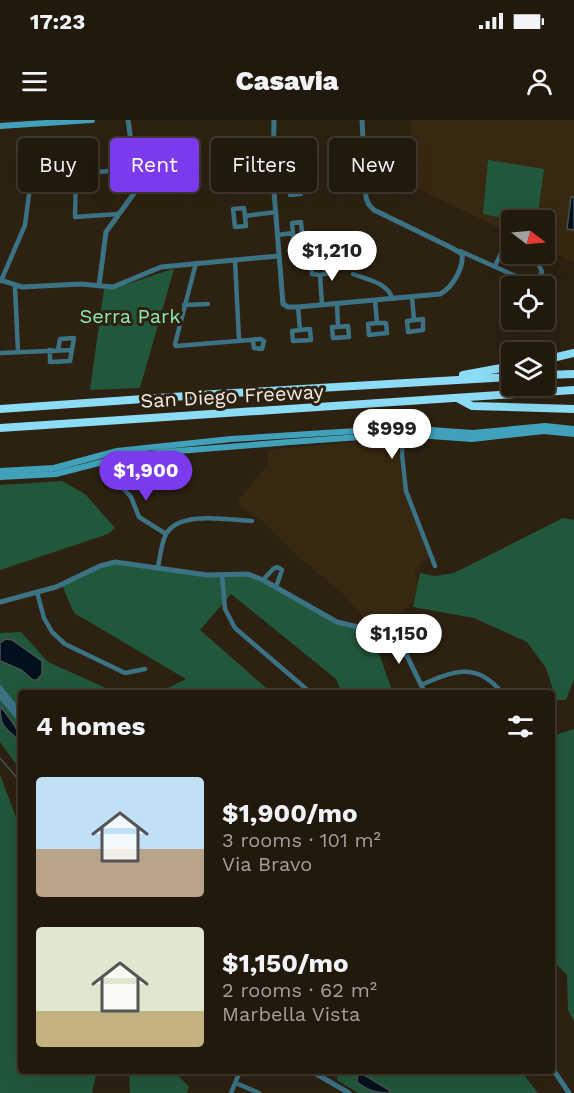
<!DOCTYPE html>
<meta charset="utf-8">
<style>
:root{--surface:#22190d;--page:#2e261b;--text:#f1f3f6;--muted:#a2a09d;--line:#3f382e;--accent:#7c3aed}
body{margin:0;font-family:"Work Sans",sans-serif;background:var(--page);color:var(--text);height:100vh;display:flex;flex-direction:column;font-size:22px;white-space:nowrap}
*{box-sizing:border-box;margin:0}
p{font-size:20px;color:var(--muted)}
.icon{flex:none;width:33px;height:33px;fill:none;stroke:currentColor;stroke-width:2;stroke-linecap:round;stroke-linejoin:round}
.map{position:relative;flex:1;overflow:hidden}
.panel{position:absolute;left:18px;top:570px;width:537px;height:384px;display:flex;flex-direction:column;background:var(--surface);border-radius:6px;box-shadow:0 6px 24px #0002,0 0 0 2px var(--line)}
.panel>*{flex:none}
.top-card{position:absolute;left:18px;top:18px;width:538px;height:54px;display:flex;gap:12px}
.needle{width:39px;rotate:106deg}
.tools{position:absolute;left:501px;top:90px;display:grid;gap:12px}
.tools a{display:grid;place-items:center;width:54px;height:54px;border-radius:6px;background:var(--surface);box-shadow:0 6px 24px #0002,0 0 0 2px var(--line);font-size:30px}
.price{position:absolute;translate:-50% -51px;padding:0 14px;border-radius:21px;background:#fff;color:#222;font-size:20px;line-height:39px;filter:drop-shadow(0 2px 3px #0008)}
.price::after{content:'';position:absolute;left:50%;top:36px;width:18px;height:14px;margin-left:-9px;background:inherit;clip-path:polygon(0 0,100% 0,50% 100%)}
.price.active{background:var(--accent);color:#fff}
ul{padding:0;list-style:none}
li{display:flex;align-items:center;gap:18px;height:150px;padding:0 18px}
li span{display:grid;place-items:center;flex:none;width:168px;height:120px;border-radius:6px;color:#555}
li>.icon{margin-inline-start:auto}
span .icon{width:72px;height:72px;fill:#fffc;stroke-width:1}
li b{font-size:26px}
h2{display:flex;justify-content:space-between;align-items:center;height:72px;padding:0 18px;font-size:26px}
.pill{padding:0 21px;border-radius:6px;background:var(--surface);box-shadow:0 6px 24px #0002,0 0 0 2px var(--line);font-size:21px;line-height:54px}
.pill.active{background:var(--accent);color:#fff}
.status{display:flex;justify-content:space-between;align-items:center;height:42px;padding:0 30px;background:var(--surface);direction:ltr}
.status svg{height:16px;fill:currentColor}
header{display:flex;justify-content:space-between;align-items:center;height:78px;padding:0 18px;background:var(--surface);font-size:27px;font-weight:800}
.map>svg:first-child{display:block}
.built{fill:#372811}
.green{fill:#21583c}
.water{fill:#01111b;stroke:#495256;stroke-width:1.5}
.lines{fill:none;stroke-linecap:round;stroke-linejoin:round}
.stream{stroke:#495256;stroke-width:1.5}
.minor{stroke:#3c7384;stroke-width:4.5}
.tertiary{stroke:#3c7384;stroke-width:5}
.secondary{stroke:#41a1bb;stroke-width:6}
.motorway{stroke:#8cdcf5;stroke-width:8}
.labels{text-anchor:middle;stroke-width:6;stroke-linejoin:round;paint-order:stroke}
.park-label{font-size:20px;fill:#8de6b3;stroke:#2d2111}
.street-label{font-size:20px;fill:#f0e9de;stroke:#2d2111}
</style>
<div class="status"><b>17:23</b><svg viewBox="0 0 49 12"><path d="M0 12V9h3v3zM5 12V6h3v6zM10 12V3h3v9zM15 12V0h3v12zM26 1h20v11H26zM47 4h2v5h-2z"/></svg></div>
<header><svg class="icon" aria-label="menu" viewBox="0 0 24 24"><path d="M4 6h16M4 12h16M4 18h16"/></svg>Casavia<svg class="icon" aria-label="person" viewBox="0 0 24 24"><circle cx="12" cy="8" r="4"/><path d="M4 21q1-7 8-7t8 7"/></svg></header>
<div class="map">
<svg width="574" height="973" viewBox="0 0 574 973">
<rect width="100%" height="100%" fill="#2d2111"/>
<!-- built -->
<path class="built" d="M 410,0 L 574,0 L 574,143 L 545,129 L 544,100 L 512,100 L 511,114 L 414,67 Z
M 391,318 L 398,321 L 400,351 L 407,379 L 429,438 L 420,443 L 421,446 L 414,452 L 420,462 L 416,480 L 402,492 L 379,501 L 372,507 L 344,475 L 291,430 L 264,402 L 239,386 L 239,379 L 268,345 L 268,330 Z"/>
<!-- green -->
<path class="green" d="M 488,40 L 544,49 L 537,100 L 512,100 L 483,94 Z
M 174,149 L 140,268 L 90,270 L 104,169 C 128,166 150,155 174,149 Z
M 62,361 L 85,374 L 115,408 L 108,414 L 0,450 L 0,365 Z
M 563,398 L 574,400 L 574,559 L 566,580 L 556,580 L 546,548 L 527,522 L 474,498 L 413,487 L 420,453 L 435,456 L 454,453 Z
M 106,443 L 207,455 L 252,455 L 337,502 L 375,511 L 373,517 L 393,573 L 342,573 L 336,559 L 231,474 L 200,510 L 272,573 L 158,573 L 186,559 L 74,493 L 62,465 Z
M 21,512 L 48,542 L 117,573 L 21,573 L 21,651 L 0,622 L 0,513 Z
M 574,609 L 574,902 L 568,890 L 567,855 L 552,840 L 552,616 Z
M 0,655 L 21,710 L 21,951 L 97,951 L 92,973 L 0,973 Z
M 129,951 L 174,951 L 189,967 L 187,973 L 130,973 Z
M 338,951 L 521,951 L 538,973 L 358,973 L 337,960 Z"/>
<!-- water -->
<path class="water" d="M 571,77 L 574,77 L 574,110 L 567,109 Z
M 6,519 L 12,520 L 42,541 L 42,554 L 37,560 L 33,560 L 21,550 L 0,541 L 0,523 Z
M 0,586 C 6,594 20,609 19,618 L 18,619 C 3,607 0,605 0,586 Z
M 361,953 L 389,970 L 391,973 C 378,973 368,971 357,962 L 358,955 Z"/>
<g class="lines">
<!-- stream -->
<path class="stream" d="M 0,638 L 18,659"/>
<!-- minor -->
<path class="minor" d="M 76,55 L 75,97 L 118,94
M 274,67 L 290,66 L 290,75 L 301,74 L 300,54 L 289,55 L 290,66
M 245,96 L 246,106 L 235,107 L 233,89 L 244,88 L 245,96 L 276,92
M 277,115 L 293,113 L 293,122 L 303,122 L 301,102 L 292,103 L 293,113
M 460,131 L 520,158 L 539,157 L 542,152 L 539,145 L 515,134
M 235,140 L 239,220
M 196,143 L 175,224 L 176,226 L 261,219 L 264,221 L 262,229 L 254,228 L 253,222 L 255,219
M 495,146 L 503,129 L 512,132
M 353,154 C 366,159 389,163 392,179
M 320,155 L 329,153 L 329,142 L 313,142 L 311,145 L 312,154 L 320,155 L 322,185
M 1,161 L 25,105 L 31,59 L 118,50
M 15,166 L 18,232
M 412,177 L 414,200
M 375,180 L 377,203 L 386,203 L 387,213 L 369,215 L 368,204 L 377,203
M 337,183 L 338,207 L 348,206 L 349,217 L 333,218 L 332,207 L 338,207
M 184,185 L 208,184
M 298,187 L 300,210 L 310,209 L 311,220 L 293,221 L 292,211 L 300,210
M 423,199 L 423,210 L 408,212 L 407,201 Z
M 50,230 L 50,242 L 70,241 L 74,218 L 60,219 L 58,230
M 0,233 L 72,230
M 403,314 L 402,335 L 406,371 L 435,446
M 116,360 L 131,377 L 139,397 L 166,414
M 158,447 C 160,437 161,424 166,414 C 180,390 228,400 252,401
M 222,455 L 225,489 L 235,508 L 311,573
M 263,460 L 273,449 L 277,447 L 282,450 L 276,467
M 37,472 L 44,498 L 52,512 L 65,524 L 125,553 L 145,549
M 421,565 C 453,551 477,541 502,573
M 236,963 L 259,973
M 231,973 L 240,951"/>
<!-- tertiary -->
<path class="tertiary" d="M 274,0 L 273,59 L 283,184 L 288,187 L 298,187 L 440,174 C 452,168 464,148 462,134 L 452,128 L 374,90 L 369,85 L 366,78 L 362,0
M 0,160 L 22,167 L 81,164 L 113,167 L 161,147 L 278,136
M 99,166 L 106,112 L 135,72 L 137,64 L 128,0
M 0,482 L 56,467 L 100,446 L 115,442 L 207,455 L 248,454 L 263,460 L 337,502 L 379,512 L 392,518 L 406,534 L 425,573
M 0,568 L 21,594
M 0,576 L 21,601
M 552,948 L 569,973
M 311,951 L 349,973"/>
<!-- secondary -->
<path class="secondary" d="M 0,6 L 92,0
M 0,351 L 54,348 L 117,331 L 231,319 L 403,308 L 473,313 L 545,306 L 574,309
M 0,357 L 56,354 L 118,338 L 165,332 L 290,322 L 403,314 L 472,319 L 544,311 L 574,314"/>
<!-- motorway -->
<path class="motorway" d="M 544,240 L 574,233
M 463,255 L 512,246
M 544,255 L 574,254
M 459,279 L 472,286 L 574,289
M 0,289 L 215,274 L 512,257
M 0,308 L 574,270"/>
</g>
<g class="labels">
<!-- park labels -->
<g class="park-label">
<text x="130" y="203">Serra Park</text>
</g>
<!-- street labels -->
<g class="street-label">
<text transform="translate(232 276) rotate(-3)" y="7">San Diego Freeway</text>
</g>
</g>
</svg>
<div class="tools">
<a><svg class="needle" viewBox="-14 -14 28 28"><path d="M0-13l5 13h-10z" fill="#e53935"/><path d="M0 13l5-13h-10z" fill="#a2a09d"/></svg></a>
<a><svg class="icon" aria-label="locate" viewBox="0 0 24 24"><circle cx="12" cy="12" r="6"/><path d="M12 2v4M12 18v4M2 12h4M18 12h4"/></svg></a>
<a><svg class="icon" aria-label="layers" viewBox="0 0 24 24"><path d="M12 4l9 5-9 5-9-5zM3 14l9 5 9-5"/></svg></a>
</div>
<b class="price" style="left:332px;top:162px">$1,210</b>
<b class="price" style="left:392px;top:340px">$999</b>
<b class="price active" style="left:146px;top:382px">$1,900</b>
<b class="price" style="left:399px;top:545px">$1,150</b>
<div class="top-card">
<a class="pill">Buy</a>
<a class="pill active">Rent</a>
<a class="pill">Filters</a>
<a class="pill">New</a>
</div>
<section class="panel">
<h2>4 homes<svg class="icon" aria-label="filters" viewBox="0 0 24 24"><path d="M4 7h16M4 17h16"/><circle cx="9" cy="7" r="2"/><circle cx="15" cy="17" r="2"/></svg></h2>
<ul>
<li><span style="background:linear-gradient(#bfe0f5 60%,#b9a48a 0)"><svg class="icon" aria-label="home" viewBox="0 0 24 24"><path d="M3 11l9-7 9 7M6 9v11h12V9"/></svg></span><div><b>$1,900/mo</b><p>3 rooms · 101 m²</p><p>Via Bravo</p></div></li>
<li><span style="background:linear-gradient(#dfe7d0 70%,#c2b280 0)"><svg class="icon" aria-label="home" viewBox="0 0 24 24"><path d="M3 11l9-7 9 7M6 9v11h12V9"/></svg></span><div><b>$1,150/mo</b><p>2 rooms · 62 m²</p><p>Marbella Vista</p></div></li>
</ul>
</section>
</div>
